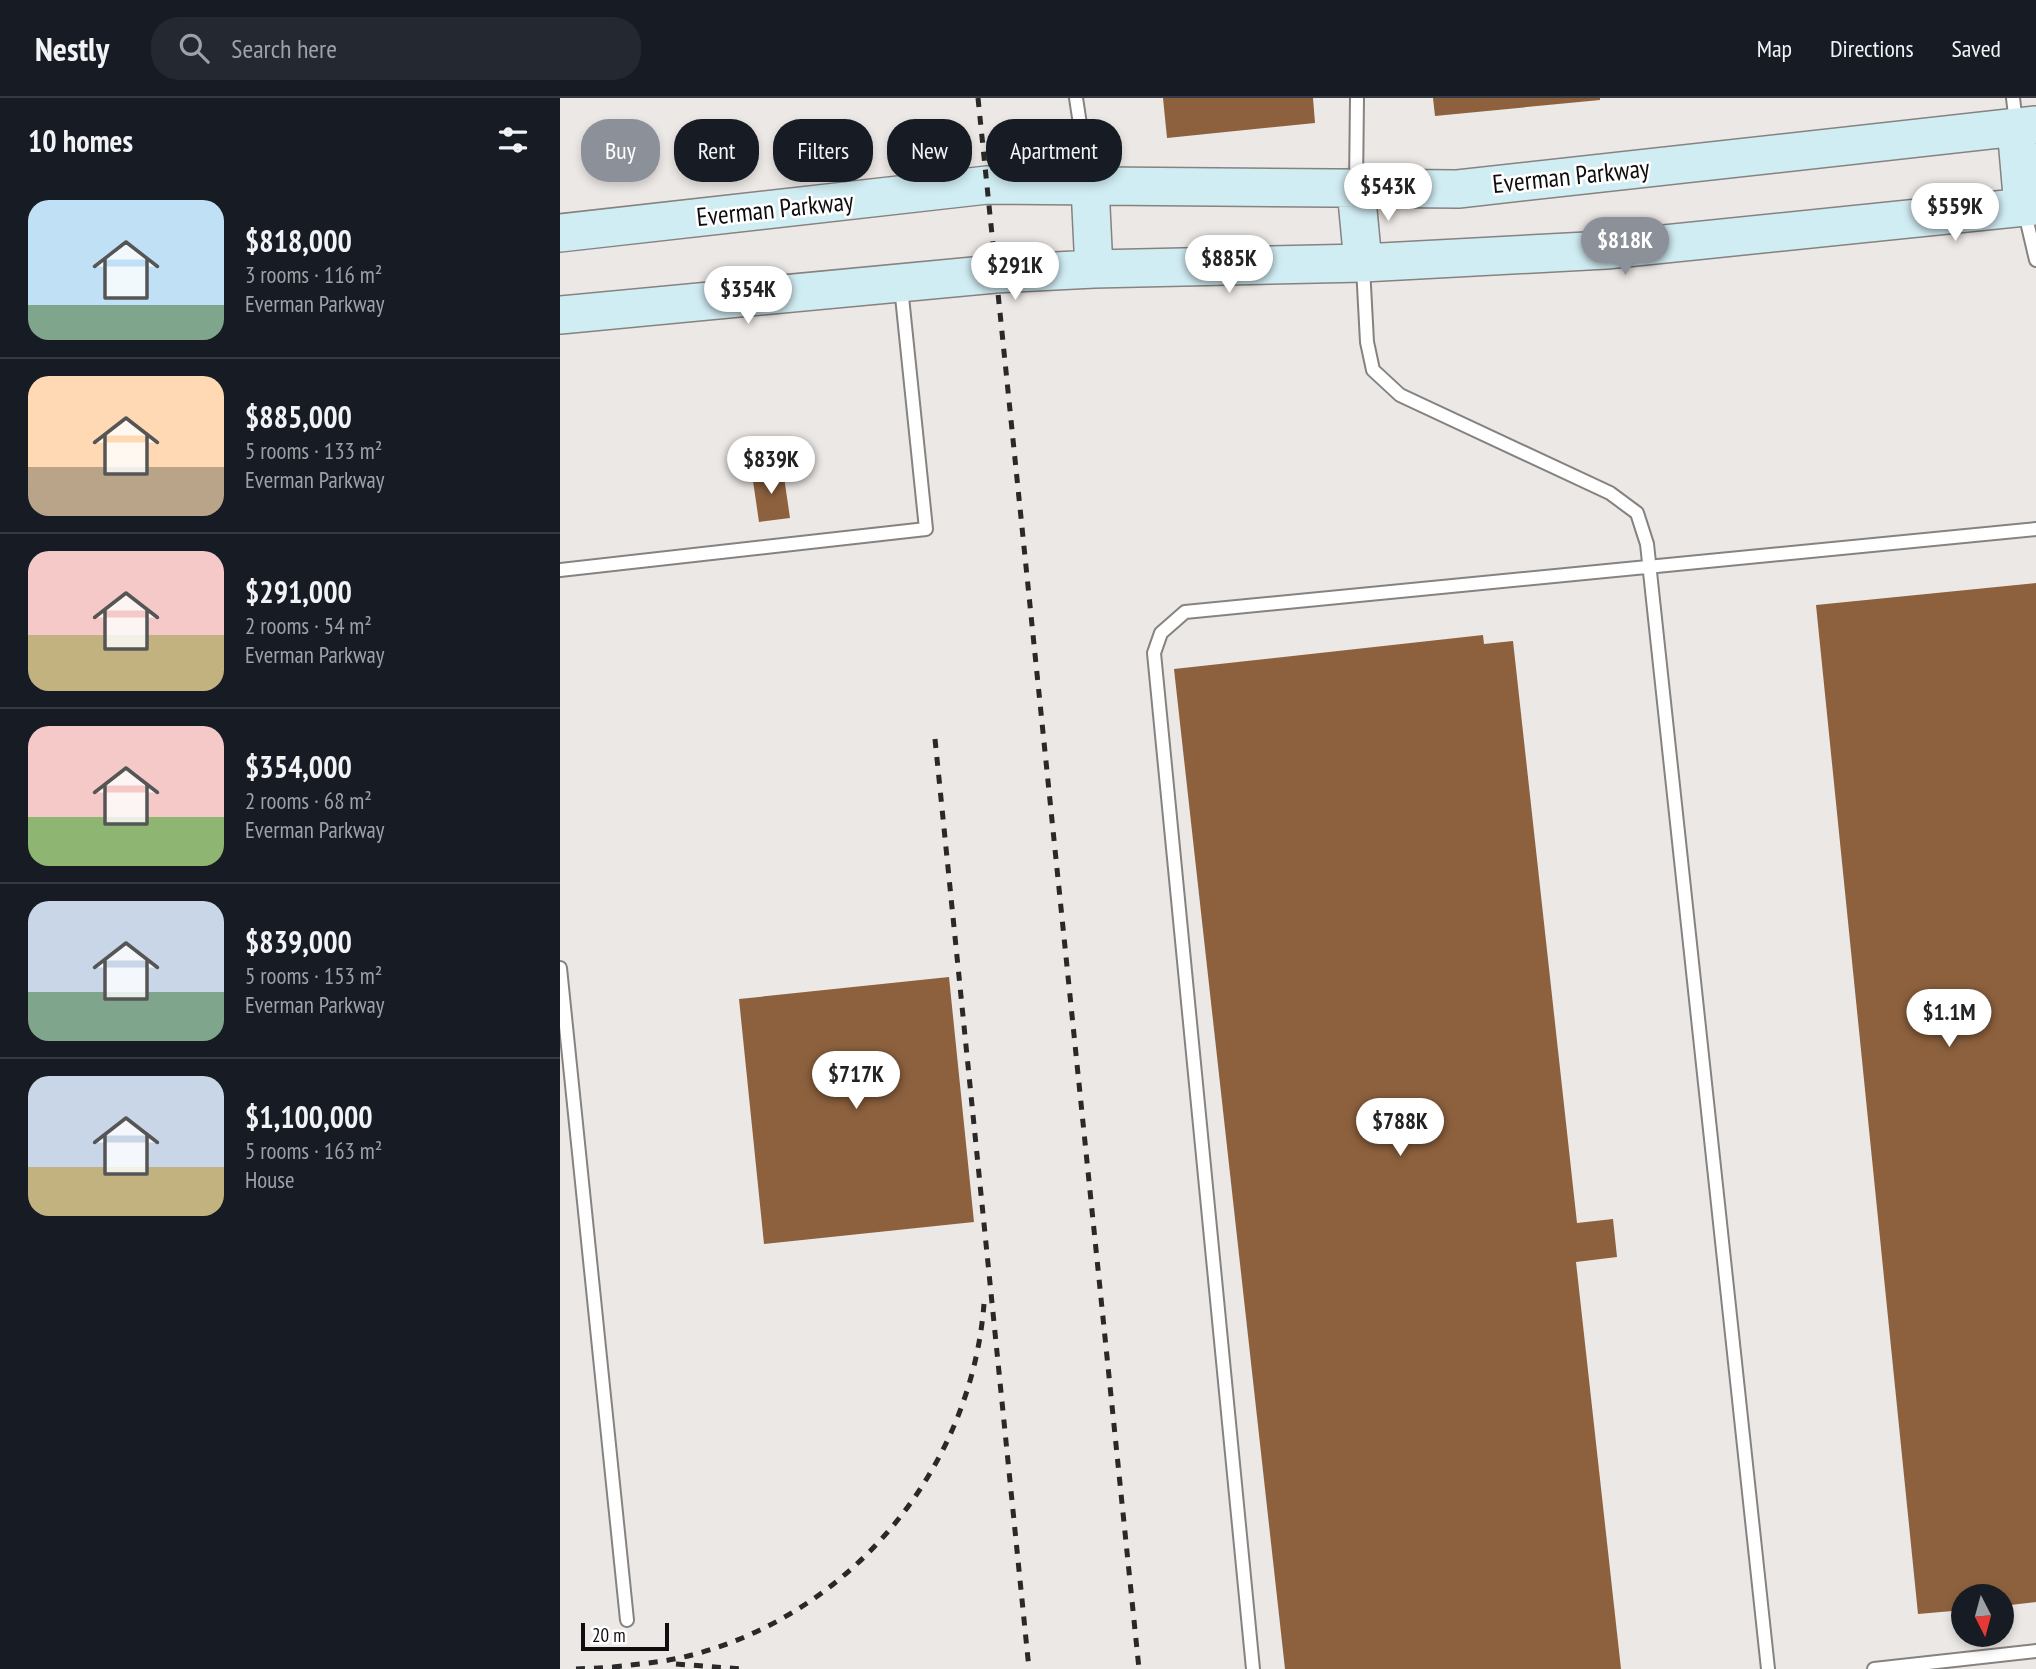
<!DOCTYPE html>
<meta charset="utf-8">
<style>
:root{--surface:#171b24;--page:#242831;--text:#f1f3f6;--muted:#9ea1a6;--line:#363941;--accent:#8c9099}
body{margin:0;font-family:"PT Sans Narrow",sans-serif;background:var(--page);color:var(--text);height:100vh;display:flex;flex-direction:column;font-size:26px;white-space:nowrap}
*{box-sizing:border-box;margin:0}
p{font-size:23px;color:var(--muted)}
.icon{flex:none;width:38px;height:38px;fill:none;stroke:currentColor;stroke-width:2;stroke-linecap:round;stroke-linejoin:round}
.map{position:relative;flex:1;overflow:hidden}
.sheet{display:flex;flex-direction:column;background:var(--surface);width:560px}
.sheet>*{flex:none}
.hud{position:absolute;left:21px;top:21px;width:665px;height:63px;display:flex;gap:14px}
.needle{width:46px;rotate:174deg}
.controls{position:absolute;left:1391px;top:1486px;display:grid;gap:14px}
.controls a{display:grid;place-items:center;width:63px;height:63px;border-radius:50%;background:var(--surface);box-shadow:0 4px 10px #0003;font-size:35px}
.scale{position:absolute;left:21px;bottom:18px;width:88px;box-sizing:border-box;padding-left:7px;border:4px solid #0f0d0d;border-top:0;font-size:19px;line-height:24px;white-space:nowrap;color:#0f0d0d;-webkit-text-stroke:5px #fff;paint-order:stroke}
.price{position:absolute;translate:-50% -60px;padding:0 16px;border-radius:24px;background:#fff;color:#222;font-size:23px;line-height:46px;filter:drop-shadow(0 2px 4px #0008)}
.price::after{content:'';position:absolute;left:50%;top:42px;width:21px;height:16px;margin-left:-10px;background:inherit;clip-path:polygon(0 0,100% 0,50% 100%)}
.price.selected{background:var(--accent);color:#fff}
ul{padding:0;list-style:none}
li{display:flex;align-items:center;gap:21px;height:175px;padding:0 28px}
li+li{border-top:2px solid var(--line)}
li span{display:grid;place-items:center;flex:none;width:196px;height:140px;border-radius:21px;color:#555}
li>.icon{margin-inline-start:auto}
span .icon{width:84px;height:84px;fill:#fffc;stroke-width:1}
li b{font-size:30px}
h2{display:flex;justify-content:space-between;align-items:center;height:84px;padding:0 28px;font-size:30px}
.chip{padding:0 24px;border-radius:28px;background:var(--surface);box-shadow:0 4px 10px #0003;font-size:24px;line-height:63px}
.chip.selected{background:var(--accent);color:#fff}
header{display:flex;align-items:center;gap:42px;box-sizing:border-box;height:98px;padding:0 35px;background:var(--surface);border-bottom:2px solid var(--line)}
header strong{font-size:33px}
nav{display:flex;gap:38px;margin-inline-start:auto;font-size:24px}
.search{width:490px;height:63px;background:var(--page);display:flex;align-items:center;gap:18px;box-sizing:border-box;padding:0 24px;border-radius:28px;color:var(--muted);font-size:26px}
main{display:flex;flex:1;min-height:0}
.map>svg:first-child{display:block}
.building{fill:#8d613e}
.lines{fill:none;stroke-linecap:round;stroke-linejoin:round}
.service-casing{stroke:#85827f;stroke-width:16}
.secondary-casing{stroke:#85827f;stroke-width:40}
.service{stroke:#fff;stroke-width:12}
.secondary{stroke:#d1edf4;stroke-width:37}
.rail{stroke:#2a2828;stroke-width:5;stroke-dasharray:9 9;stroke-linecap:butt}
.labels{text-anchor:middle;stroke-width:5;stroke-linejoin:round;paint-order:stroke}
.street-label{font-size:26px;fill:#0f0d0d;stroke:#fff}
</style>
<header>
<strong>Nestly</strong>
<div class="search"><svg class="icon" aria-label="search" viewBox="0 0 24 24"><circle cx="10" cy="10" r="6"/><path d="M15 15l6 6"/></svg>Search here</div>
<nav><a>Map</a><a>Directions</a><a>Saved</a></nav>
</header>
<main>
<section class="sheet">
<h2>10 homes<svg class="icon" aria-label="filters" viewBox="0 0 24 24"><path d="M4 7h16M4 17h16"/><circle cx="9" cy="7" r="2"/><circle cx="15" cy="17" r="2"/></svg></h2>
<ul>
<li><span style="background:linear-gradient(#bfe0f5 75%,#7fa58c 0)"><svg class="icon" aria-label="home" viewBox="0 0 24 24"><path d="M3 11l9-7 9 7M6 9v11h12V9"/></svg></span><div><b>$818,000</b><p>3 rooms · 116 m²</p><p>Everman Parkway</p></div></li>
<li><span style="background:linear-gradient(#ffd9b3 65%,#b9a48a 0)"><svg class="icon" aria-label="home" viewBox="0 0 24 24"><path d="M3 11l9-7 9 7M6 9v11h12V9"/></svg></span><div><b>$885,000</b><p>5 rooms · 133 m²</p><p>Everman Parkway</p></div></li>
<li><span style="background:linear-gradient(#f6c9c9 60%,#c2b280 0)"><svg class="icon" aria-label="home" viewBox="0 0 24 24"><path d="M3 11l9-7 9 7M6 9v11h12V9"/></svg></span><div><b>$291,000</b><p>2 rooms · 54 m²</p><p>Everman Parkway</p></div></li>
<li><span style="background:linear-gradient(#f6c9c9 65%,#8fb573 0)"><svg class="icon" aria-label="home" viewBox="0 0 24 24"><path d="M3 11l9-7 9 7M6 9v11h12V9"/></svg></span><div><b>$354,000</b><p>2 rooms · 68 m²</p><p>Everman Parkway</p></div></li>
<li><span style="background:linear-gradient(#c9d6e8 65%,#7fa58c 0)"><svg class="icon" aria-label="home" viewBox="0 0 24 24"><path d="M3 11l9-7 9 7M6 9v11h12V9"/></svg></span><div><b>$839,000</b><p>5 rooms · 153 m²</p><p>Everman Parkway</p></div></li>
<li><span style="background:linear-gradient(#c9d6e8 65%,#c2b280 0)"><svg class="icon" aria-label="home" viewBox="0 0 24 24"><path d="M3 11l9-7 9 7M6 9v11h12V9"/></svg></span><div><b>$1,100,000</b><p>5 rooms · 163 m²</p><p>House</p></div></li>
</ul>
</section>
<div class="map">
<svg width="1476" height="1571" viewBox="0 0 1476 1571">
<rect width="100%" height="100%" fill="#ece8e5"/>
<!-- building -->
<path class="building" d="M 603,0 L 753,0 L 755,25 L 607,40 Z
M 873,0 L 1040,0 L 1040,2 L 875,18 Z
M 223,372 L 230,420 L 199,424 L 192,376 Z
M 1476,485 L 1476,1504 L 1442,1508 L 1442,1498 L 1404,1498 L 1404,1512 L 1358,1516 L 1256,507 Z
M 923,537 L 924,546 L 953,543 L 1017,1125 L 1053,1121 L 1057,1159 L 1016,1164 L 1061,1571 L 725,1571 L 614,571 Z
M 389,879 L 414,1124 L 204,1146 L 179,901 Z"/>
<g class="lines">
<defs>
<path id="service" d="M 516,0 L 529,85
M 1453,0 L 1456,25
M 796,88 L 797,0
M 1464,111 L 1476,162
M 803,169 L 807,244 L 813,272 L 840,297 L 1050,395 L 1077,415 L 1087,446 L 1208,1571
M 0,472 L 366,431 L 341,189
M 0,870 L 67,1522
M 693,1571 L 594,555 L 601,535 L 625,514 L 1476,431
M 1314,1571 L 1476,1553"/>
<path id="secondary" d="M 1456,29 L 1463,109
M 530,89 L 534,171
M 796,91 L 803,165
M 0,135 L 427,87 L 898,91 L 1476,27
M 0,217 L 435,176 L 534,171 L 803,165 L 1046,152 L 1476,108"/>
</defs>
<!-- service casing -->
<use href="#service" class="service-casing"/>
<!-- secondary casing -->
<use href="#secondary" class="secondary-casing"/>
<!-- service -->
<use href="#service" class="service"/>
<!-- secondary -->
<use href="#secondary" class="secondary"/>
<!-- rail -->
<path class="rail" d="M 418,0 L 579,1571
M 375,641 L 469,1571
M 116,1566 L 182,1571
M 53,1569 C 79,1566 106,1564 132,1557 C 292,1515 411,1371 424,1206
M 16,1571 L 60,1569"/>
</g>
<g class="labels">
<!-- street labels -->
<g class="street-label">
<text transform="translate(1011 78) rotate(-6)" y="9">Everman Parkway</text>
<text transform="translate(215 111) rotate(-6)" y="9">Everman Parkway</text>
</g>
</g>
</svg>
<div class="controls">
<a><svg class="needle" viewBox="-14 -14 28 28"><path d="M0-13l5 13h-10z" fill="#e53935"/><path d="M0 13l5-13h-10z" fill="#9ea1a6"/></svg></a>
</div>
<div class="scale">20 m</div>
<b class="price" style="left:828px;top:125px">$543K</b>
<b class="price" style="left:1395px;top:145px">$559K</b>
<b class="price selected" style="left:1065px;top:179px">$818K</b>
<b class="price" style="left:669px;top:197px">$885K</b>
<b class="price" style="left:455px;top:204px">$291K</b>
<b class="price" style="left:188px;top:228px">$354K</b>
<b class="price" style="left:211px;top:398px">$839K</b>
<b class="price" style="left:1389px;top:951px">$1.1M</b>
<b class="price" style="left:296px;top:1013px">$717K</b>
<b class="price" style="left:840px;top:1060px">$788K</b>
<div class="hud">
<a class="chip selected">Buy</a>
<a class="chip">Rent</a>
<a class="chip">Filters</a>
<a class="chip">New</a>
<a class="chip">Apartment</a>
</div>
</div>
</main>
